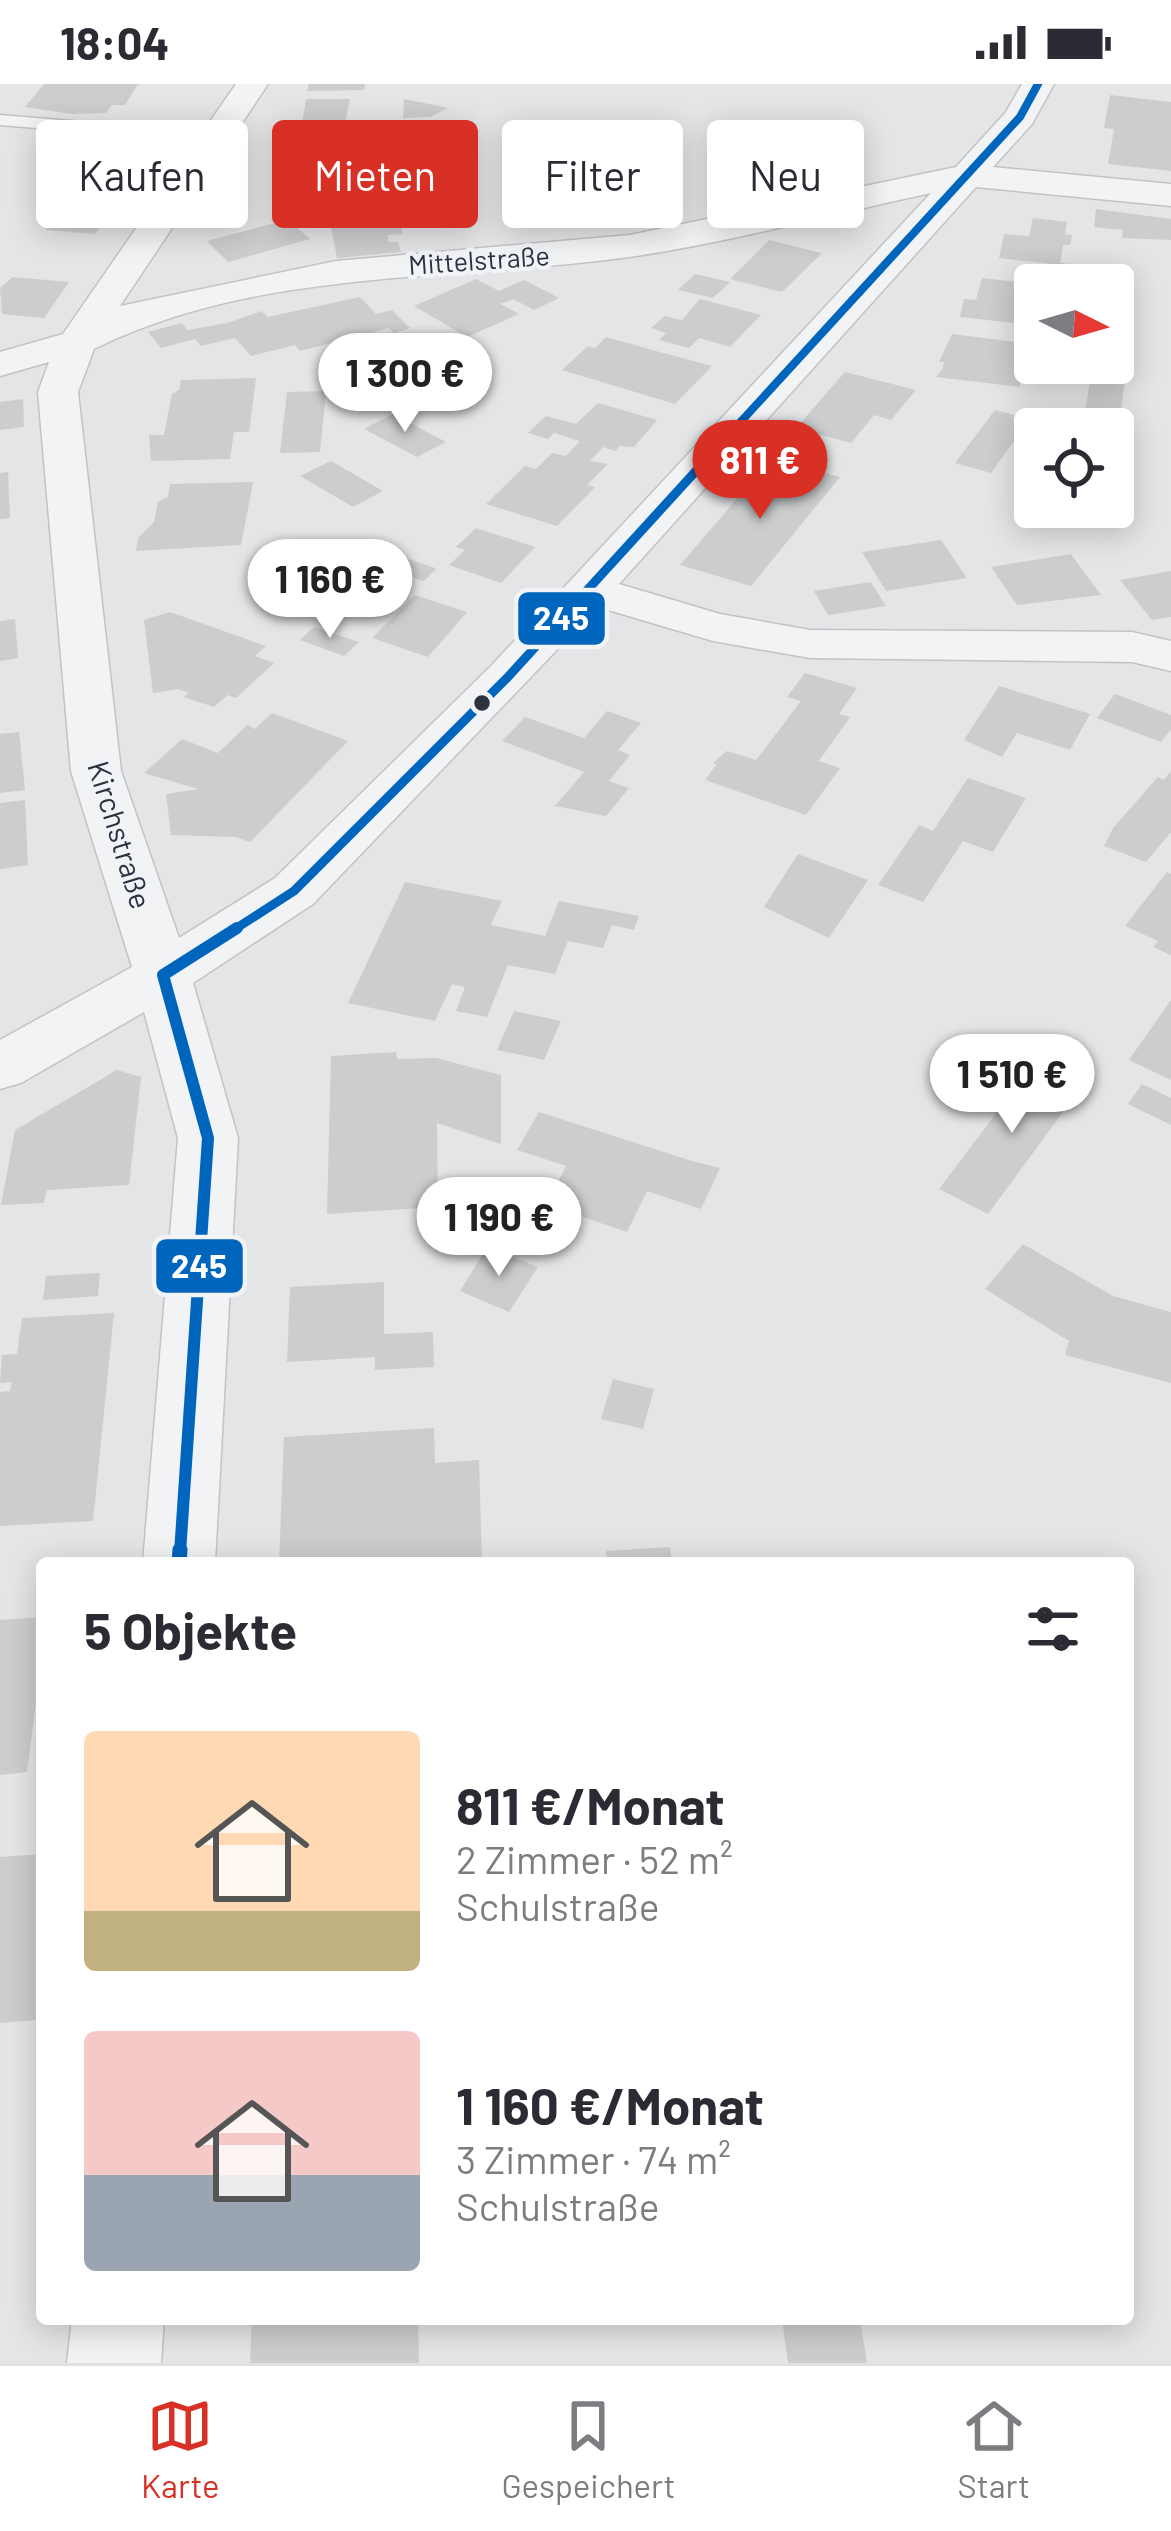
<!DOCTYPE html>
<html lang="de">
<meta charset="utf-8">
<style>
:root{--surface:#fff;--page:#f2f2f3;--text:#2b2b33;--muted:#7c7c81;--line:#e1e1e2;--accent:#d93025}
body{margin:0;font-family:Barlow,sans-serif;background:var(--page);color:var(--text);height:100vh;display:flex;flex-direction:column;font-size:45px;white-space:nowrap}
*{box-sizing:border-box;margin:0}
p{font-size:39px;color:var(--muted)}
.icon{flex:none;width:66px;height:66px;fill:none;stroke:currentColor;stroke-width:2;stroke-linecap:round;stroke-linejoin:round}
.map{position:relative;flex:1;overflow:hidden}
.side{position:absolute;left:36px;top:1473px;width:1098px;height:768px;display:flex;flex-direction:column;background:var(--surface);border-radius:12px;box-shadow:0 6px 30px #0003}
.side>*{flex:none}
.banner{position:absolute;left:36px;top:36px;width:1101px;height:108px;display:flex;gap:24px}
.needle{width:78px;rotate:95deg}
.buttons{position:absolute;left:1014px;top:180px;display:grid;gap:24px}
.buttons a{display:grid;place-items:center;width:120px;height:120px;border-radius:12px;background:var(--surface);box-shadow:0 6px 30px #0003;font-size:60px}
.price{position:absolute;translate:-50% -102px;padding:0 27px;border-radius:42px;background:#fff;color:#222;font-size:39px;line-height:78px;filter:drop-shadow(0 3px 6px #0008)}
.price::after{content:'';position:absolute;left:50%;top:72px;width:36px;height:27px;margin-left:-18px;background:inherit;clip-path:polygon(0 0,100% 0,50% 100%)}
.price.selected{background:var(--accent);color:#fff}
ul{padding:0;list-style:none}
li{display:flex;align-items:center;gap:36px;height:300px;padding:0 48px}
li span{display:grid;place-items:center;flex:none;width:336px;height:240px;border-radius:12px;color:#555}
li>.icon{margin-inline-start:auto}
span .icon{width:144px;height:144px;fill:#fffc;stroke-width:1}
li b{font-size:51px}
h2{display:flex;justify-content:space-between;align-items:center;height:144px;padding:0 48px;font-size:51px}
.pill{padding:0 42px;border-radius:12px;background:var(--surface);box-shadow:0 6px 30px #0003;font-size:42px;line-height:108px}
.pill.selected{background:var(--accent);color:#fff}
.status{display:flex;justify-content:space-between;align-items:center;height:84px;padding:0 60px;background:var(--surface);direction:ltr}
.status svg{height:33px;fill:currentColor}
.dock{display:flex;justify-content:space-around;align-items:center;height:168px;border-top:3px solid var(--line);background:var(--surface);font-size:33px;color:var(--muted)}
.dock a{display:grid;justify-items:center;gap:6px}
.dock .selected{color:var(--accent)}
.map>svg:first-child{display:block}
.building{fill:#cbcdcf}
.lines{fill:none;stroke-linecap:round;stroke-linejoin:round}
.lane-casing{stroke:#c1c3c5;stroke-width:3}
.street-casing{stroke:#c1c3c5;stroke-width:3}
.lane{fill:#f2f3f4;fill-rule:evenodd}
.street{fill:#f2f3f4;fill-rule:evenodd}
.bus-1-far3-casing{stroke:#f1f3f6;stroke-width:14}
.bus-1-far2-casing{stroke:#f1f3f6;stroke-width:16}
.bus-1-far1-casing{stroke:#f1f3f6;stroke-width:21}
.bus-1-casing{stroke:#f1f3f6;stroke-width:24}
.bus-1-far3{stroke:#0065bd;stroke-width:8}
.bus-1-far2{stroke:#0065bd;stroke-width:9}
.bus-1-far1{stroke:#0065bd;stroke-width:12}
.bus-1{stroke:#0065bd;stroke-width:15}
.bus-dot{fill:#2b313f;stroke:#f1f3f6;stroke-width:4.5}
.labels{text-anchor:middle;stroke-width:9;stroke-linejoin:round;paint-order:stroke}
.far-street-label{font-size:27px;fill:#2b313f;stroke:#f1f3f6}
.street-label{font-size:30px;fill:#2b313f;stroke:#f1f3f6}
.line-badge{stroke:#f1f3f6;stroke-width:4.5}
.badge-label{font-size:33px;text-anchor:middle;font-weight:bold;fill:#fff}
</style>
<div class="status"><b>18:04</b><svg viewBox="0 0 49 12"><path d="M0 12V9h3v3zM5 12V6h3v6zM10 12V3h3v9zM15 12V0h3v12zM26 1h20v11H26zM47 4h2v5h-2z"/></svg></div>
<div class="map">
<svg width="1171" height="2279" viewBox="0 0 1171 2279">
<rect width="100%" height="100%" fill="#e3e5e7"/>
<!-- building -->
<path class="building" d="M 44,0 L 138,0 L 125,21 L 112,21 L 106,29 L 72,30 L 25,23 Z
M 309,0 L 365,0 L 364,6 L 307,7 Z
M 1110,11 L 1171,18 L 1171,87 L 1108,80 L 1114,45 L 1104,44 Z
M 306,15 L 350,15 L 345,39 L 330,39 L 323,69 L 276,70 L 281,46 L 301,46 Z
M 404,15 L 448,24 L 430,33 L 403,34 Z
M 76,97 L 124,100 L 96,150 L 46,146 L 52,138 L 63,139 L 70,128 L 57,127 L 66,106 Z
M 380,119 L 385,136 L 398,134 L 403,150 L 387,151 L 389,158 L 398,158 L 401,168 L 337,174 L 327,123 Z
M 1096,125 L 1171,135 L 1171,156 L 1122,154 L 1123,146 L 1094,143 Z
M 293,129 L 303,139 L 295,142 L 310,155 L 228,178 L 207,157 L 275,139 L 270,135 Z
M 1033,134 L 1067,138 L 1065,150 L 1072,151 L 1070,161 L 1063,161 L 1060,179 L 1090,182 L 1088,193 L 1051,188 L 1052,180 L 999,174 L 1004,150 L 1029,152 Z
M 769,156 L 822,169 L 782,208 L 730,195 Z
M 695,190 L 730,198 L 713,214 L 678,206 Z
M 13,193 L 69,198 L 44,234 L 2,230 L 0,204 Z
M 982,194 L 1035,200 L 1032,241 L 960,233 L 964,215 L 976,216 Z
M 476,195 L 499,207 L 524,196 L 559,214 L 534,226 L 513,215 L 500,220 L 519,230 L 467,253 L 414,222 Z
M 360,213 L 376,230 L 392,226 L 410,244 L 394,249 L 389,244 L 300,267 L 295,261 L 251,272 L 235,254 L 201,262 L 195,255 L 161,264 L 148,248 L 182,239 L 187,246 L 227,239 L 262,227 L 268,233 Z
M 700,215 L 761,231 L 730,263 L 699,254 L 689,264 L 659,256 L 666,249 L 651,244 L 665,232 L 682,236 Z
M 952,250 L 1024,259 L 1023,288 L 1018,288 L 1017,293 L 1021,295 L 1020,303 L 936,293 L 943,284 L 944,278 L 939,278 Z
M 606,253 L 656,267 L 712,282 L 675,320 L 562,286 L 588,262 L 595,264 Z
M 430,259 L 452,266 L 428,285 L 401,277 Z
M 1113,261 L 1130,263 L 1120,332 L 1085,327 L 1093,279 L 1113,279 Z
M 360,263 L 386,274 L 362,289 L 334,277 Z
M 845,288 L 916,306 L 891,336 L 874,331 L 851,359 L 796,344 Z
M 256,294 L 249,348 L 234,348 L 230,375 L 151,377 L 149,351 L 164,351 L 172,310 L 179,306 L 181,296 Z
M 326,307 L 320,368 L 280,369 L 287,308 Z
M 23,315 L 24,343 L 0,346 L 0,318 Z
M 598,319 L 657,336 L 634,363 L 620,362 L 615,367 L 603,363 L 590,377 L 608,380 L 587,401 L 595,403 L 557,442 L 486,420 L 525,382 L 536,385 L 552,369 L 566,372 L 580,357 L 554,349 L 548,355 L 528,349 L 546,332 L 576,340 Z
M 995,326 L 1030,335 L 991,389 L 955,379 Z
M 393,330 L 446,358 L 417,373 L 364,345 Z
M 772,374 L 840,393 L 751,502 L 680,481 Z
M 331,377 L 383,407 L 353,423 L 300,392 Z
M 8,388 L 10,434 L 0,435 L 0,389 Z
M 253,398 L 241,461 L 136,467 L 138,454 L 154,438 L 158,418 L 168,413 L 170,400 Z
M 476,444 L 535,463 L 501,499 L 449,481 L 465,466 L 456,463 Z
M 941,456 L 967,494 L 886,507 L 862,468 Z
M 1071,470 L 1101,511 L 1017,521 L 991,483 Z
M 402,473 L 435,484 L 436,485 L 424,497 L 389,486 Z
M 1171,487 L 1171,533 L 1152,536 L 1120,496 Z
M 871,498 L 886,522 L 828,531 L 814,507 Z
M 415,511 L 467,528 L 428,573 L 372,554 Z
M 170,528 L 266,562 L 255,572 L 274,579 L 236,614 L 228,611 L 214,623 L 184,613 L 189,609 L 178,605 L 153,609 L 144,536 Z
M 15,535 L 18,574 L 0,577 L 0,537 Z
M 314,543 L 359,558 L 344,572 L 300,556 Z
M 805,589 L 857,604 L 839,630 L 850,633 L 819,677 L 840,684 L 806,731 L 705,696 L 717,680 L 713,679 L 727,667 L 756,676 L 801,617 L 787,613 Z
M 999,602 L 1090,630 L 1070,666 L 1017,649 L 1002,673 L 964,656 Z
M 1115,610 L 1171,631 L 1171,645 L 1161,658 L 1097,634 Z
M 607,627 L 641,639 L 618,666 L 630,671 L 609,697 L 629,704 L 606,732 L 555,722 L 584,688 L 502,657 L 525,633 L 584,654 Z
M 272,629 L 348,657 L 250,758 L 236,753 L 171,751 L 166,710 L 198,705 L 144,689 L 182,655 L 218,669 L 247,641 L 255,645 Z
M 19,648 L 25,706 L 0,709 L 0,650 Z
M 1171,687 L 1171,748 L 1146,778 L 1104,762 L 1113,744 L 1158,693 L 1164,696 Z
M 968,694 L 1026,714 L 993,768 L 963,757 L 923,818 L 878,801 L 919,741 L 933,747 Z
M 25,716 L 28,781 L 0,785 L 0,719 Z
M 798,770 L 868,796 L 829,854 L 764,823 Z
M 1167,788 L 1171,790 L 1171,871 L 1153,863 L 1158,857 L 1125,842 Z
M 405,798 L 502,817 L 491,841 L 545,852 L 559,817 L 639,832 L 634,846 L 612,841 L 603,864 L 568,857 L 555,890 L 508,881 L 487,933 L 456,927 L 465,903 L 452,900 L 435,937 L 348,919 Z
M 1171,916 L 1171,996 L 1129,976 Z
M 514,927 L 561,937 L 544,976 L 497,966 Z
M 396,968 L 397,975 L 436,974 L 501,991 L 501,1060 L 437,1039 L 438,1123 L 327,1130 L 331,972 Z
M 1037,975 L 1085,998 L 988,1130 L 939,1105 Z
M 117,986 L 141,993 L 129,1101 L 47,1106 L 44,1119 L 1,1121 L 15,1046 Z
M 1142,1000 L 1171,1014 L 1171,1041 L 1128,1020 Z
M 539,1028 L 692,1077 L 720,1084 L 701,1125 L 647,1107 L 627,1148 L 547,1121 L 566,1082 L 517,1066 Z
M 1023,1160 L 1113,1212 L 1171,1228 L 1171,1299 L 1065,1271 L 1069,1257 L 985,1205 Z
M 487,1163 L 538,1183 L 509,1228 L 460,1207 Z
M 100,1189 L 98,1212 L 43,1216 L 46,1192 Z
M 384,1198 L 384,1250 L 433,1248 L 434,1283 L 375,1286 L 375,1273 L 287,1278 L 290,1203 Z
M 114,1229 L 93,1437 L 0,1442 L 0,1308 L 10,1307 L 12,1298 L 0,1299 L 2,1271 L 17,1270 L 22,1234 Z
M 613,1295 L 654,1305 L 643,1345 L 601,1335 Z
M 434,1344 L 435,1379 L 479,1376 L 482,1479 L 279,1479 L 284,1353 Z
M 670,1463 L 672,1479 L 607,1479 L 606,1467 Z
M 42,1533 L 42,1572 L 27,1688 L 0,1691 L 0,1536 Z
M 42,1770 L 38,1936 L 0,1939 L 0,1773 Z
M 252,2235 L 418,2235 L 419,2279 L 250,2279 Z
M 782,2235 L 860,2235 L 867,2279 L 788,2279 Z"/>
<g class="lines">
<defs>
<path id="lane" d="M 0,31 L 216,49 L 224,54 L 216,59 L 0,41 Z"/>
<path id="street" d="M 236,0 L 268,0 L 120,222 L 336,177 L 630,151 L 956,83 L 1006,28 L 1022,0 L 1054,0 L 1032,40 L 993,83 L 1171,100 L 1171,122 L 976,103 L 619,500 L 720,530 L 810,546 L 1132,548 L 1171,557 L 1171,587 L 1132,578 L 810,574 L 713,557 L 598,523 L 313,820 L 193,899 L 238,1054 L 215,1479 L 143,1479 L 178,1054 L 144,928 L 21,999 L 0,1005 L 0,956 L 132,883 L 71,687 L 38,308 L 49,278 L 0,292 L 0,268 L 63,250 ZM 931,109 L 490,583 L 275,794 L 179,854 L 121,687 L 78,308 L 94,265 C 259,183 451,198 629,173 C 730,159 831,130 931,109 Z
M 72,2235 L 164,2235 L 161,2279 L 67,2279 Z"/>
</defs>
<!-- lane casing -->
<use href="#lane" class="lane-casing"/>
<!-- street casing -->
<use href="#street" class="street-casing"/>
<!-- lane -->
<use href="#lane" class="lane"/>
<!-- street -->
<use href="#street" class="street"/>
<defs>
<path id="bus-1-far3" d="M 713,368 L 1020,33 L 1038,0"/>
<path id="bus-1-far2" d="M 232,847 L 294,807 L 507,594 L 716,365"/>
<path id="bus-1-far1" d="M 163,891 L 237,844
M 163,891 L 208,1054 L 180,1469"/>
<path id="bus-1" d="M 179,1479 L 180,1466"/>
</defs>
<!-- bus-1-far3 casing -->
<use href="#bus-1-far3" class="bus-1-far3-casing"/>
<!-- bus-1-far2 casing -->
<use href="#bus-1-far2" class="bus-1-far2-casing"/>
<!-- bus-1-far1 casing -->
<use href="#bus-1-far1" class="bus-1-far1-casing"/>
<!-- bus-1 casing -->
<use href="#bus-1" class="bus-1-casing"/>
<!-- bus-1-far3 -->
<use href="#bus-1-far3" class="bus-1-far3"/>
<!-- bus-1-far2 -->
<use href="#bus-1-far2" class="bus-1-far2"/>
<!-- bus-1-far1 -->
<use href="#bus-1-far1" class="bus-1-far1"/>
<!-- bus-1 -->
<use href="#bus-1" class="bus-1"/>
</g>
<!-- markers -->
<circle class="bus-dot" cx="482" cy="619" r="10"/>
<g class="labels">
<!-- far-street labels -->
<g class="far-street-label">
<text transform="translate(479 177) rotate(-4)" y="9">Mittelstraße</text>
</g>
<!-- street labels -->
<g class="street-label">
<text transform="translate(119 751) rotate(73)" y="10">Kirchstraße</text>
</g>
</g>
<g class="line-badge">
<rect x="516" y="506" width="91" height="57" rx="12" fill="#0065bd"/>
<rect x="154" y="1153" width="91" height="58" rx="12" fill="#0065bd"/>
</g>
<g class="badge-label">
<text x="561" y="546">245</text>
<text x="199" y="1194">245</text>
</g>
</svg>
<div class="buttons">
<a><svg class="needle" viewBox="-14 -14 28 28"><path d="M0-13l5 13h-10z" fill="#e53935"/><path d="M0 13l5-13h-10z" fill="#7c7c81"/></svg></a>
<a><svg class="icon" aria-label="locate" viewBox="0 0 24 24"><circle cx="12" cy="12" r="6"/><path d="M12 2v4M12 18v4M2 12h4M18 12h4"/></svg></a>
</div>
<b class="price" style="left:405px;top:351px">1 300 €</b>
<b class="price selected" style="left:760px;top:438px">811 €</b>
<b class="price" style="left:330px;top:557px">1 160 €</b>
<b class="price" style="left:1012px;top:1052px">1 510 €</b>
<b class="price" style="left:499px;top:1195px">1 190 €</b>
<div class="banner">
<a class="pill">Kaufen</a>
<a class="pill selected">Mieten</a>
<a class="pill">Filter</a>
<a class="pill">Neu</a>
</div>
<section class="side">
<h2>5 Objekte<svg class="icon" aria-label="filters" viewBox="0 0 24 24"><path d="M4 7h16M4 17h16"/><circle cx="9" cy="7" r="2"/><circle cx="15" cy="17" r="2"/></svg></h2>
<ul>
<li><span style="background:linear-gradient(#ffd9b3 75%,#c2b280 0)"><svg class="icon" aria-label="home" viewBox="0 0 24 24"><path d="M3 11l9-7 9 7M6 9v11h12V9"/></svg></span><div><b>811 €/Monat</b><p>2 Zimmer · 52 m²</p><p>Schulstraße</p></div></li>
<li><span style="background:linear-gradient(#f6c9c9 60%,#9aa5b1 0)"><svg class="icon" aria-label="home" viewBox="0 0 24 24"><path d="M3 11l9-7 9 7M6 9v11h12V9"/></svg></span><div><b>1 160 €/Monat</b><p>3 Zimmer · 74 m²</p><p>Schulstraße</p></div></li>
</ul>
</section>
</div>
<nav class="dock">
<a class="selected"><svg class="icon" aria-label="map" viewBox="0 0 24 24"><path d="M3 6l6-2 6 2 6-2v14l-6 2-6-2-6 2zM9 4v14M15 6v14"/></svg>Karte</a>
<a><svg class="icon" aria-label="saved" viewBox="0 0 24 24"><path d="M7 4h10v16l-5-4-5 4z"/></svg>Gespeichert</a>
<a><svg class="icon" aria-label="home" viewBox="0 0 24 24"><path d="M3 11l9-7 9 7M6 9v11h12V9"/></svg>Start</a>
</nav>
